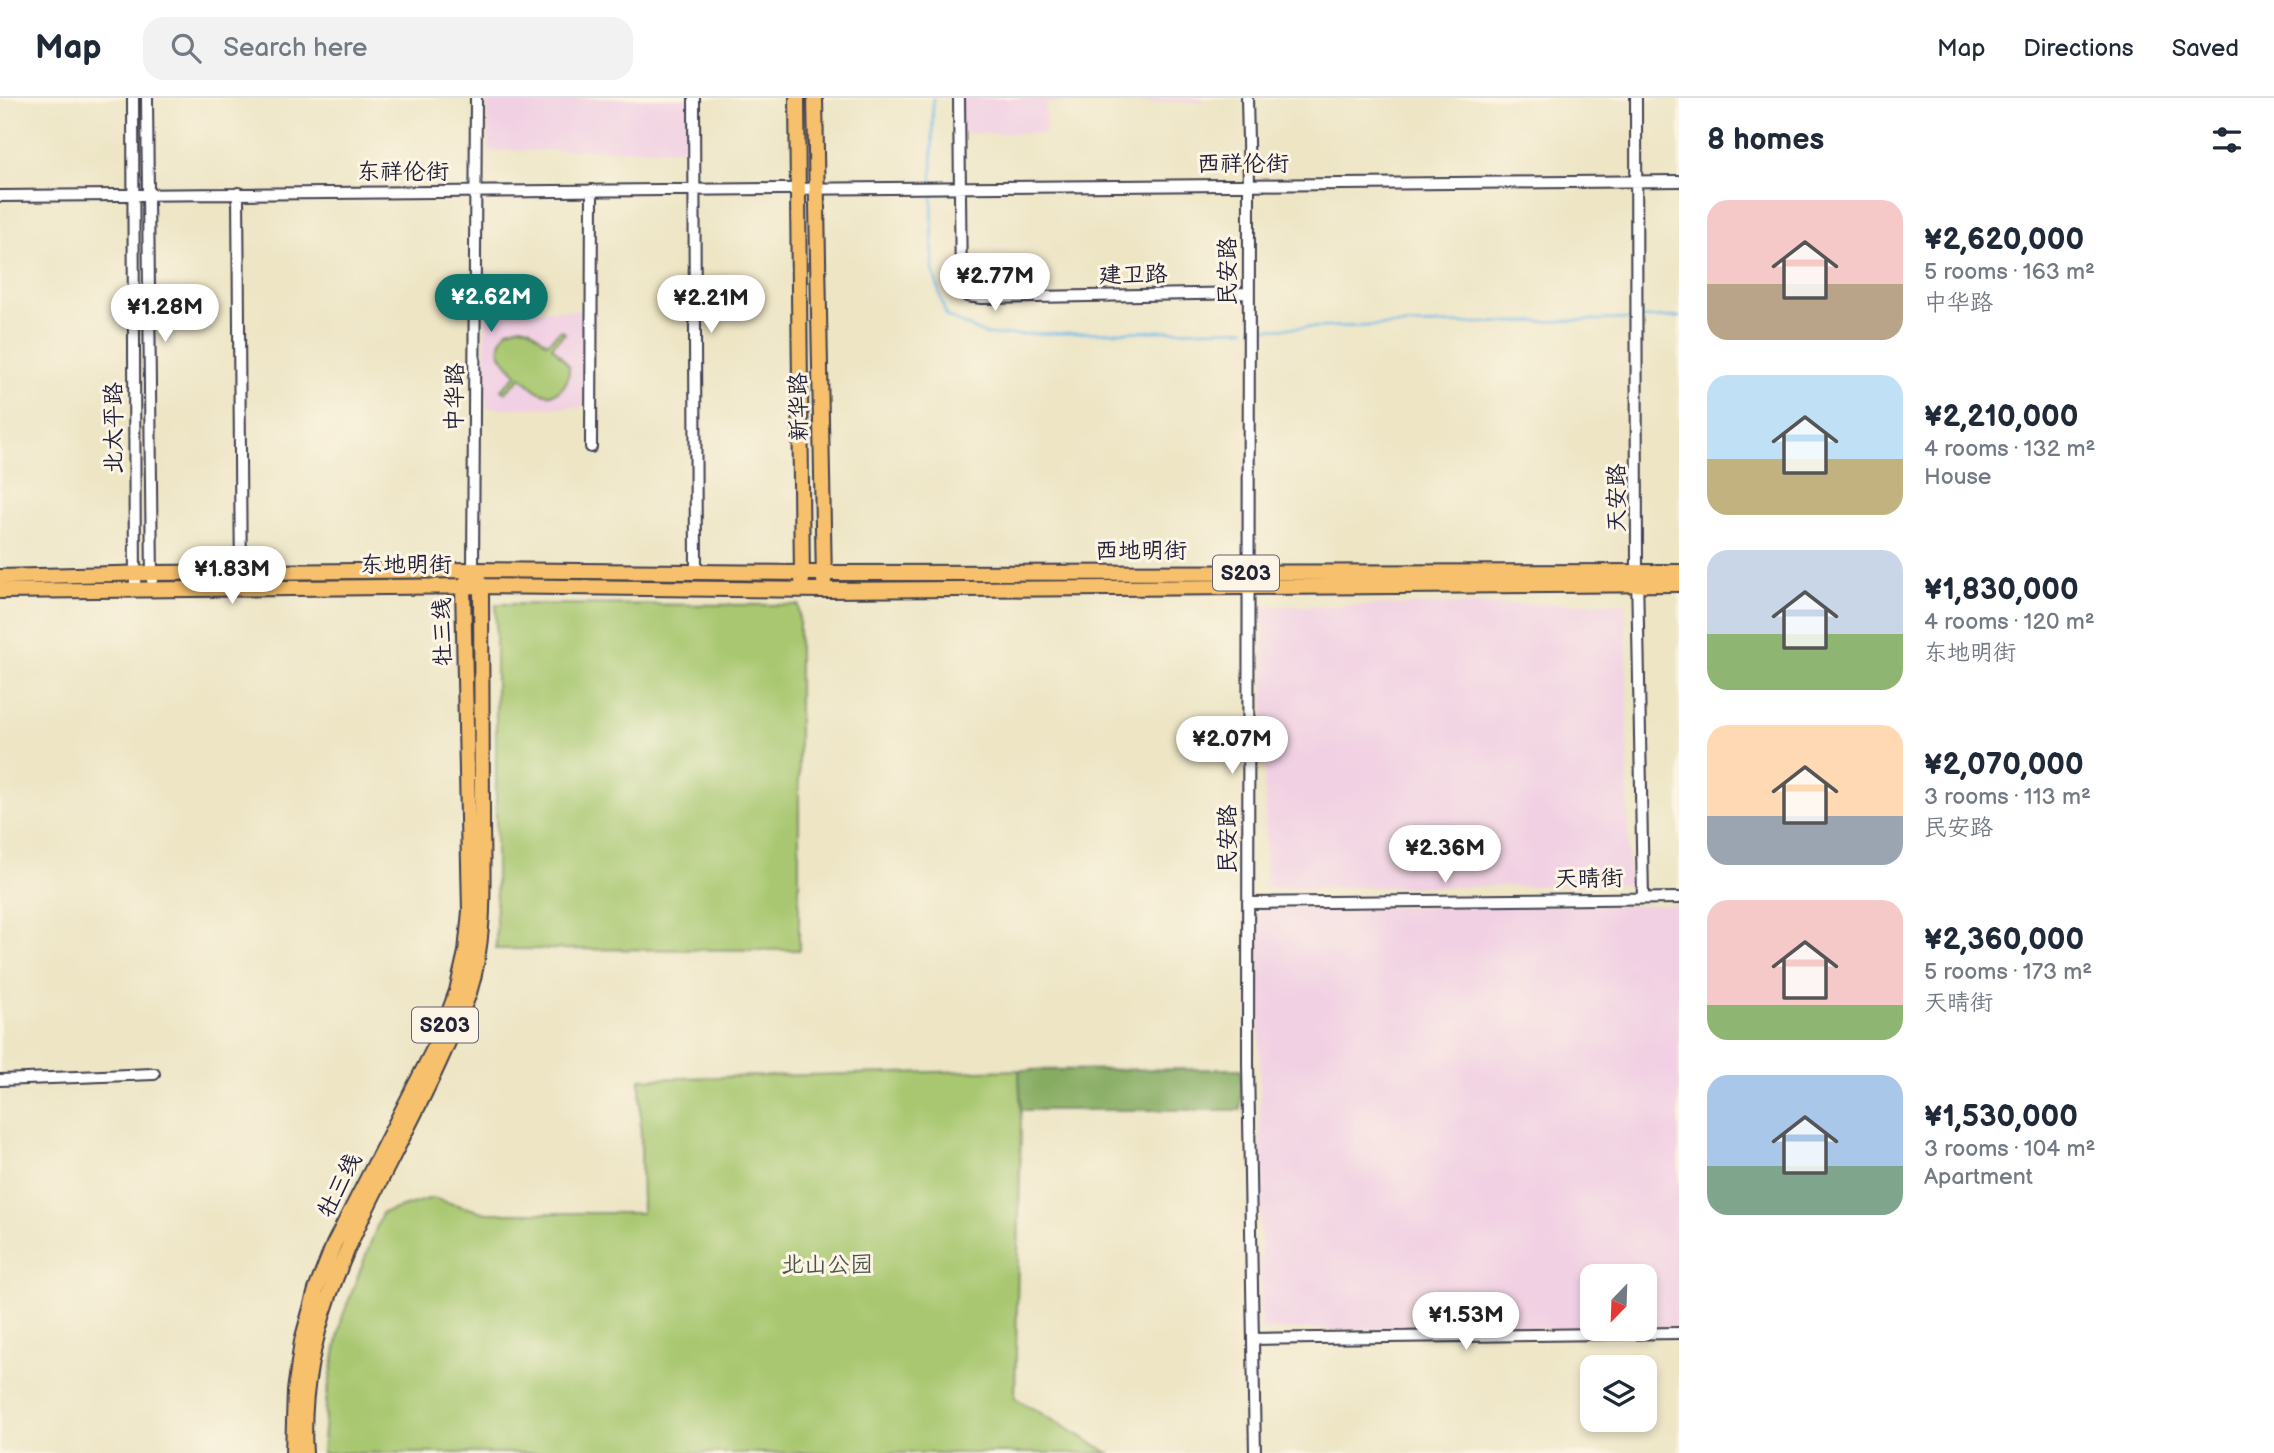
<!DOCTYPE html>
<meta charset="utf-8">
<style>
:root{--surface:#fff;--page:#f2f2f3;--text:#1f2937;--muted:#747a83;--line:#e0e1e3;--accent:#0f766e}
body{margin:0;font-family:"Balsamiq Sans","LXGW WenKai TC",sans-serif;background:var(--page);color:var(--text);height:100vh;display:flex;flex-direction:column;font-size:26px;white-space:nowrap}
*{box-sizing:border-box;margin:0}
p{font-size:23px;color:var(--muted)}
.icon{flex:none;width:38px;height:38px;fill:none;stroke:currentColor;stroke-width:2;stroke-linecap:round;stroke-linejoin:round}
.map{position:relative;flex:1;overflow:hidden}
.details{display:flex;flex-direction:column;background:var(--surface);width:595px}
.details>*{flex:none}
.needle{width:46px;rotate:203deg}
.controls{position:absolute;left:1580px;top:1166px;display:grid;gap:14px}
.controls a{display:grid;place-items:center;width:77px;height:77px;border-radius:14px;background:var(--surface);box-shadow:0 4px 10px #0003;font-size:35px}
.price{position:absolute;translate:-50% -60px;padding:0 16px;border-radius:24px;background:#fff;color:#222;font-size:23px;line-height:46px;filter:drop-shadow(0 2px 4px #0008)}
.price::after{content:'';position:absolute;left:50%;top:42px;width:21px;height:16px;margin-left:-10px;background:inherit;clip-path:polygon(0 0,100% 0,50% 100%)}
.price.on{background:var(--accent);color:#fff}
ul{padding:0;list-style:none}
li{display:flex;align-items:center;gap:21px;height:175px;padding:0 28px}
li span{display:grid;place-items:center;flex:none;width:196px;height:140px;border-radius:21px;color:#555}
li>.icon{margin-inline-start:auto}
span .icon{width:84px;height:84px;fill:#fffc;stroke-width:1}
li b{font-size:30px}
h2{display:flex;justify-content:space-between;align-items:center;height:84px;padding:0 28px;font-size:30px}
header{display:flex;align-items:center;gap:42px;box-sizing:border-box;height:98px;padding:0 35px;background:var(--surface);border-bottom:2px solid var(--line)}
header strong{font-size:33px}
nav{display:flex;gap:38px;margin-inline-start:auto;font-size:24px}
.search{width:490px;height:63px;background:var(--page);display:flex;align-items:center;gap:18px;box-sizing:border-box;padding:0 24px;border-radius:21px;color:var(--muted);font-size:26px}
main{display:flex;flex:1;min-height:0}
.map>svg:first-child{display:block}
.built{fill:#f1d0e3}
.green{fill:#a8c76f;stroke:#657455;stroke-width:2}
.forest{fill:#86ac62;stroke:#54674e;stroke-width:2}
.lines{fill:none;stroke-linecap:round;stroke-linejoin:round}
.stream{stroke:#6eb8e6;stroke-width:2.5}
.minor-casing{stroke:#403f50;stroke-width:14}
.major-casing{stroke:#403f50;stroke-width:18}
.minor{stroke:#fff;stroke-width:10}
.major{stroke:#f7c06c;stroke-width:14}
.labels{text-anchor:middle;stroke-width:6;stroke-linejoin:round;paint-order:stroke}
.shield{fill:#fcf5e5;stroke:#63616e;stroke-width:2}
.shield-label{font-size:21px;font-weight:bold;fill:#22223b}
.street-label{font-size:23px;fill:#22223b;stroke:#fcf5e5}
.park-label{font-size:23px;fill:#4a544b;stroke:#fcf5e5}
</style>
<header>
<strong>Map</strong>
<div class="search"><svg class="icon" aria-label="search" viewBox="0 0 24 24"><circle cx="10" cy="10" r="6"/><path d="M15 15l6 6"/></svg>Search here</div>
<nav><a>Map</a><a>Directions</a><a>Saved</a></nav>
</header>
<main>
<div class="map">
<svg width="1679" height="1355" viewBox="0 0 1679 1355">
<rect width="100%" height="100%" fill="#fcf5e5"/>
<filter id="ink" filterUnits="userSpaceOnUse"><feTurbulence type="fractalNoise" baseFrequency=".0143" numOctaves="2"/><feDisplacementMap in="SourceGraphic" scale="14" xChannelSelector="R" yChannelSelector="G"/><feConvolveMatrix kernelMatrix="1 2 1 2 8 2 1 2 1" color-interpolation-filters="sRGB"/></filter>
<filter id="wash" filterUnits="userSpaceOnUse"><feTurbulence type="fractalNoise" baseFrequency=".00686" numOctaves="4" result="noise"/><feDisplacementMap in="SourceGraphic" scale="28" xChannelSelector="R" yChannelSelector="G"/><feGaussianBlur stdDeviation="1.57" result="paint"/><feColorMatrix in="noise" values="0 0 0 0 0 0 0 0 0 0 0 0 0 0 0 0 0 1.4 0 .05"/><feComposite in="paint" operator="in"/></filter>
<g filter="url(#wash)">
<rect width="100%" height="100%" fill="#ede5c4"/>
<!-- built -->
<path class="built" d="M 487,0 L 689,0 L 689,51 L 488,53 Z
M 960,0 L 1203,0 L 1203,4 L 1046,5 L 1046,35 L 961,36 Z
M 585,212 L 586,309 L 486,310 L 485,213 Z
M 1626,505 L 1629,787 L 1266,790 L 1263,508 Z
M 1679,807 L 1679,1229 L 1645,1229 L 1645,1178 L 1592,1178 L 1592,1230 L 1261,1232 L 1259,810 Z"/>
<!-- green -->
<path class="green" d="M 521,228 L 529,230 L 547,245 L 561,232 L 565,235 L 552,248 L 569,268 C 570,285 559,302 540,294 C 533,291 527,284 521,279 L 505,295 L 501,292 L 517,276 C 502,260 492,253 507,232 Z
M 496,506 L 799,507 L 799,852 L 496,851 Z
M 1019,972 L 1021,1024 L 1015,1300 L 1109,1355 L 322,1355 L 327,1297 L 342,1220 L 382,1115 L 432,1100 L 486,1115 L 642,1115 L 640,981 Z"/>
<!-- forest -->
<path class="forest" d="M 1241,971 L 1241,1012 L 1021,1012 L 1019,972 Z"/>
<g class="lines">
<!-- stream -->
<path class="stream" d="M 932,86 L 933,0
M 932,93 L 933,172 L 946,218 L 987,237 L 1245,231
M 1640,220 L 1679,219
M 1252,231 L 1634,221"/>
</g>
</g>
<g filter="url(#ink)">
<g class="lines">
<defs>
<path id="minor" d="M 133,0 L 135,493
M 147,0 L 152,482
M 694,0 L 696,474
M 959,0 L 961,191 L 967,198 L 982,200 L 1248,195
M 1247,0 L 1249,86 L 1248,966 L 1255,1355
M 1636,0 L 1637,474 L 1643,800
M 238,95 L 241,490
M 0,98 L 1679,83
M 591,349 L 592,92
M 473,472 L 476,0
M 1248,805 L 1679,800
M 0,982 L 154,976
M 1253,1241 L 1679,1235"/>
<path id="major" d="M 797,0 L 802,482
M 815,0 L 824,483
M 0,479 L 152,475 L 473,472 L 802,475 L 1679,474
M 0,493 L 481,488 L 824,492 L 1679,486
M 293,1355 L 295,1293 L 302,1243 L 316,1192 L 334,1146 L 440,939 L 457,893 L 466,854 L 470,813 L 463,488 L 467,483
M 305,1355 C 294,1203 392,1077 448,944 C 455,928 463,912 469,895 C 487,838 482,776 482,716 C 482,640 481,564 481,488 L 478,482"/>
</defs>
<!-- minor casing -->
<use href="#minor" class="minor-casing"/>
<!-- major casing -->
<use href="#major" class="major-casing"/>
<!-- minor -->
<use href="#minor" class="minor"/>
<!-- major -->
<use href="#major" class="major"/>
</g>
</g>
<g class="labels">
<!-- shield labels -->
<g class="shield">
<rect x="1213" y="457.5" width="66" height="35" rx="5"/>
<rect x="412" y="909.5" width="66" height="35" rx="5"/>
</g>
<g class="shield-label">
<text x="1246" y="482">S203</text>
<text x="445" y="934">S203</text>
</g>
<!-- street labels -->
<g class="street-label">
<text x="1243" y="73">西祥伦街</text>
<text x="403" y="81">东祥伦街</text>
<text transform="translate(1227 173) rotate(-90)" y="8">民安路</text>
<text transform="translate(1133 176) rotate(-1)" y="8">建卫路</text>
<text transform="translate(454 299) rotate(-89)" y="8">中华路</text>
<text transform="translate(798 309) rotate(-91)" y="8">新华路</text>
<text transform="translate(113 330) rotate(-90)" y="8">北太平路</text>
<text transform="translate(1616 400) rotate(-90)" y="8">天安路</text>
<text x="1141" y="460">西地明街</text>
<text x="406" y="474">东地明街</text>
<text transform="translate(442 534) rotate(-91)" y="8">牡三线</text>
<text transform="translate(1227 741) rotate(-90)" y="8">民安路</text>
<text transform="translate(1589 780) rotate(-1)" y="8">天晴街</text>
<text transform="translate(339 1087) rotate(-63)" y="8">牡三线</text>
</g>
<!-- park labels -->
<g class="park-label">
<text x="827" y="1174">北山公园</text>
</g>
</g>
</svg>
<div class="controls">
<a><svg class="needle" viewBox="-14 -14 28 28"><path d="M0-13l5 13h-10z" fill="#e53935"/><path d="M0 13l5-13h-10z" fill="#747a83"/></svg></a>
<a><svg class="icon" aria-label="layers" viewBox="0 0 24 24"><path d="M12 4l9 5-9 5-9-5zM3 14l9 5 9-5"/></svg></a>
</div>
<b class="price" style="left:995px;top:215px">¥2.77M</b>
<b class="price on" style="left:491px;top:236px">¥2.62M</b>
<b class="price" style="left:711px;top:237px">¥2.21M</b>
<b class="price" style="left:165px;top:246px">¥1.28M</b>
<b class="price" style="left:232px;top:508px">¥1.83M</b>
<b class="price" style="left:1232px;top:678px">¥2.07M</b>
<b class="price" style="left:1445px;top:787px">¥2.36M</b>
<b class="price" style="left:1466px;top:1254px">¥1.53M</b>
</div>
<section class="details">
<h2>8 homes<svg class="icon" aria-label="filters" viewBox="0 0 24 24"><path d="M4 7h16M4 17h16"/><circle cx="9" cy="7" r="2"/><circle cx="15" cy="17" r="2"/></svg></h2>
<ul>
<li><span style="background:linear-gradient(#f6c9c9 60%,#b9a48a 0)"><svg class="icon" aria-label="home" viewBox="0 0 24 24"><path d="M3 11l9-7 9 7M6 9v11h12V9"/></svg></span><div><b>¥2,620,000</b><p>5 rooms · 163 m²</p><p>中华路</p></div></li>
<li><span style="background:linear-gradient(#bfe0f5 60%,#c2b280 0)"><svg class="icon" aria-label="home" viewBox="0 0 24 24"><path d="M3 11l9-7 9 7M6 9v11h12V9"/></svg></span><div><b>¥2,210,000</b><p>4 rooms · 132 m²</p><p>House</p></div></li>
<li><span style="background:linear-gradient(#c9d6e8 60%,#8fb573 0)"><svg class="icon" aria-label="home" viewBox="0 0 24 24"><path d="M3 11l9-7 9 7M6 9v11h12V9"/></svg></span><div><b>¥1,830,000</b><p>4 rooms · 120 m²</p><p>东地明街</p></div></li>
<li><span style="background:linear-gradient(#ffd9b3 65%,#9aa5b1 0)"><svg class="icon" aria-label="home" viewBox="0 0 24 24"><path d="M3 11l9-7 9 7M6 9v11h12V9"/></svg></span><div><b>¥2,070,000</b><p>3 rooms · 113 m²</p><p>民安路</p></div></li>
<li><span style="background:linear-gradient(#f6c9c9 75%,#8fb573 0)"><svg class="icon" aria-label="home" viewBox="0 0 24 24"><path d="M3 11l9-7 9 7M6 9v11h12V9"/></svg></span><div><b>¥2,360,000</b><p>5 rooms · 173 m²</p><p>天晴街</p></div></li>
<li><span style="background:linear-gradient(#a9c7e8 65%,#7fa58c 0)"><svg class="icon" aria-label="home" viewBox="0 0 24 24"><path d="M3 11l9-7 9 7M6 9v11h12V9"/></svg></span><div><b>¥1,530,000</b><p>3 rooms · 104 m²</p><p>Apartment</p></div></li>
</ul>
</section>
</main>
